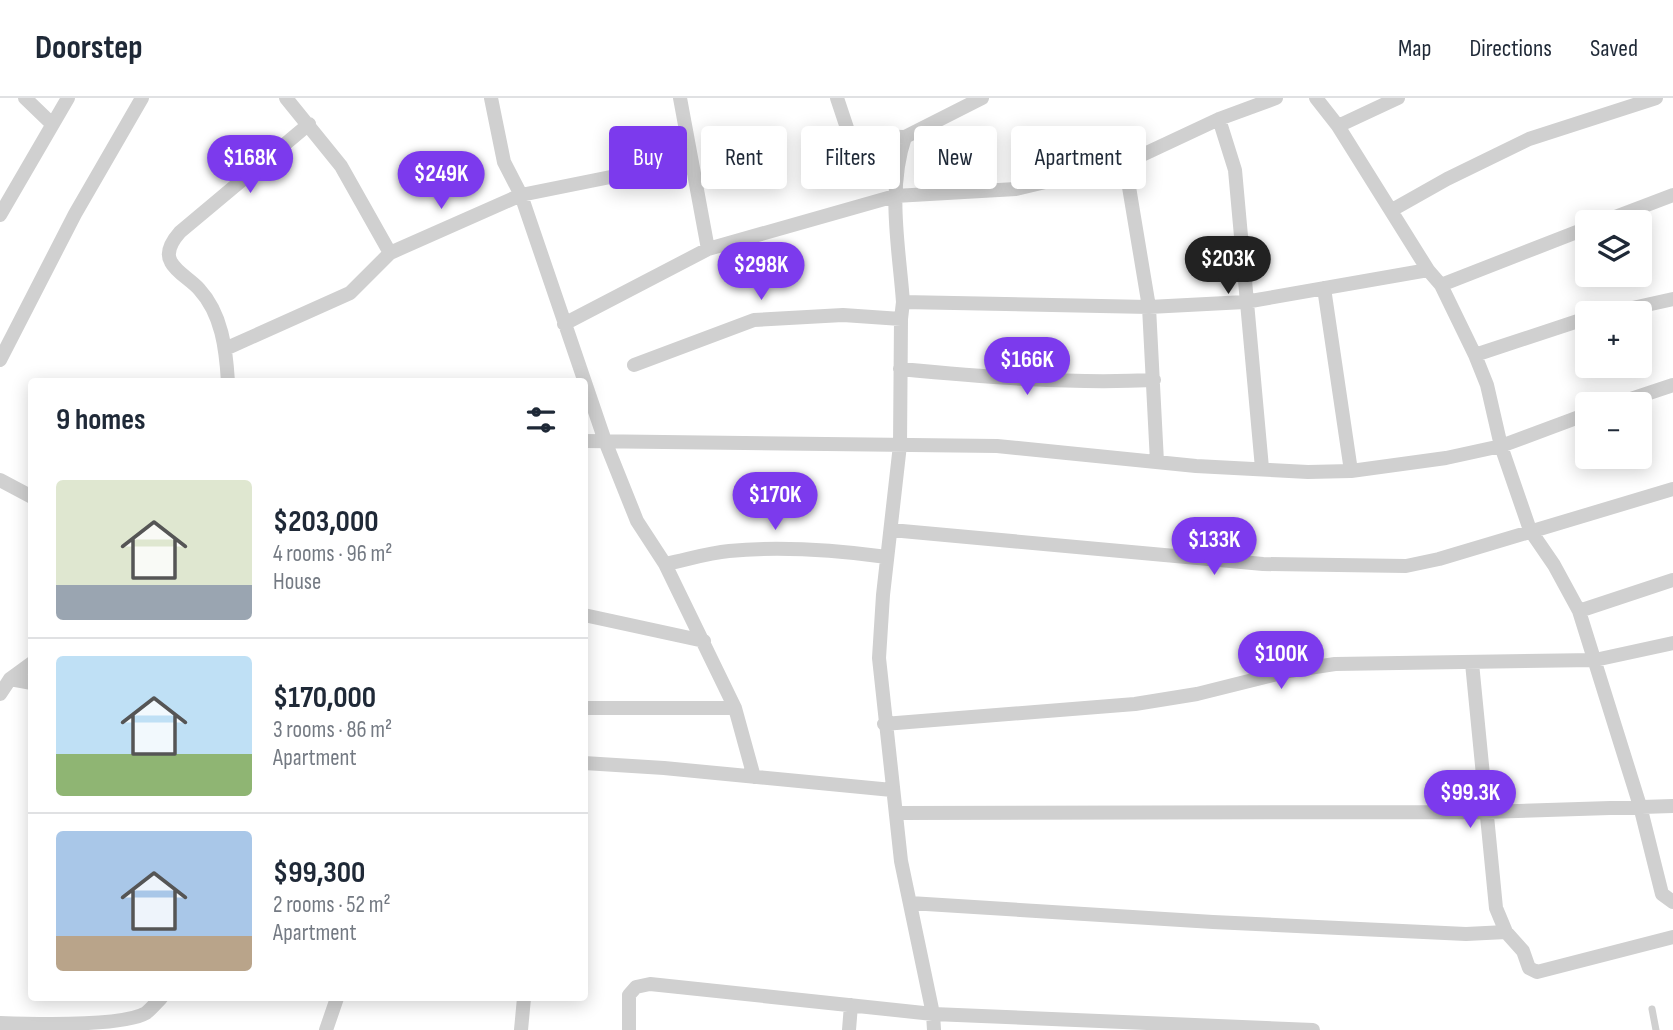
<!DOCTYPE html>
<meta charset="utf-8">
<style>
:root{--surface:#fff;--page:#f6f6f7;--text:#1f2937;--muted:#747a83;--line:#e0e1e3;--accent:#7c3aed}
body{margin:0;font-family:"Sofia Sans Condensed",sans-serif;background:var(--page);color:var(--text);height:100vh;display:flex;flex-direction:column;font-size:26px;white-space:nowrap}
*{box-sizing:border-box;margin:0}
p{font-size:23px;color:var(--muted)}
.icon{flex:none;width:38px;height:38px;fill:none;stroke:currentColor;stroke-width:2;stroke-linecap:round;stroke-linejoin:round}
.map{position:relative;flex:1;overflow:hidden}
.sheet{position:absolute;left:28px;top:280px;width:560px;height:623px;display:flex;flex-direction:column;background:var(--surface);border-radius:7px;box-shadow:0 4px 18px #0003}
.sheet>*{flex:none}
.guide{position:absolute;left:609px;top:28px;width:665px;height:63px;display:flex;gap:14px}
.controls{position:absolute;left:1575px;top:112px;display:grid;gap:14px}
.controls a{display:grid;place-items:center;width:77px;height:77px;border-radius:7px;background:var(--surface);box-shadow:0 4px 18px #0003;font-size:35px}
.price{position:absolute;translate:-50% -60px;padding:0 16px;border-radius:24px;background:var(--accent);color:#fff;font-size:23px;line-height:46px;filter:drop-shadow(0 2px 4px #0008)}
.price::after{content:'';position:absolute;left:50%;top:42px;width:21px;height:16px;margin-left:-10px;background:inherit;clip-path:polygon(0 0,100% 0,50% 100%)}
.price.on{background:#222;color:#fff}
ul{padding:0;list-style:none}
li{display:flex;align-items:center;gap:21px;height:175px;padding:0 28px}
li+li{border-top:2px solid var(--line)}
li span{display:grid;place-items:center;flex:none;width:196px;height:140px;border-radius:7px;color:#555}
li>.icon{margin-inline-start:auto}
span .icon{width:84px;height:84px;fill:#fffc;stroke-width:1}
li b{font-size:30px}
h2{display:flex;justify-content:space-between;align-items:center;height:84px;padding:0 28px;font-size:30px}
.tag{padding:0 24px;border-radius:7px;background:var(--surface);box-shadow:0 4px 18px #0003;font-size:24px;line-height:63px}
.tag.on{background:var(--accent);color:#fff}
header{display:flex;align-items:center;gap:42px;box-sizing:border-box;height:98px;padding:0 35px;background:var(--surface);border-bottom:2px solid var(--line)}
header strong{font-size:33px}
nav{display:flex;gap:38px;margin-inline-start:auto;font-size:24px}
.map>svg:first-child{display:block}
.lines{fill:none;stroke-linecap:round;stroke-linejoin:round}
.service{stroke:#d0d0d0;stroke-width:7}
.minor{stroke:#d0d0d0;stroke-width:14}
</style>
<header>
<strong>Doorstep</strong>
<nav><a>Map</a><a>Directions</a><a>Saved</a></nav>
</header>
<div class="map">
<svg width="1673" height="932" viewBox="0 0 1673 932">
<rect width="100%" height="100%" fill="#fff"/>
<g class="lines">
<!-- service -->
<path class="service" d="M 1652,911 L 1656,932"/>
<!-- minor -->
<path class="minor" d="M 25,0 L 52,26
M 286,0 L 341,68 L 390,155
M 491,0 L 504,64 L 521,97 L 605,343 L 637,423 L 665,466 L 735,610 L 754,679
M 680,0 L 708,151
M 837,0 L 848,33 L 865,38 L 905,39
M 1316,0 L 1338,28 L 1428,172 L 1441,187 L 1475,257 L 1487,287 L 1501,348 L 1530,432 L 1554,467 L 1579,513 L 1640,708 L 1662,796 L 1673,804
M 1219,21 L 1235,72 L 1262,370
M 1338,28 L 1398,0
M 1125,65 L 1149,209 L 1157,364
M 1392,112 L 1447,81 L 1529,41 L 1656,0
M 0,117 L 68,0
M 1602,124 L 1673,97
M 1441,187 L 1587,130
M 1324,190 L 1351,373
M 903,204 L 1149,209 L 1245,204 L 1428,172
M 1610,215 L 1673,201
M 564,226 L 708,151 L 895,98 L 1016,91 L 1125,65 L 1219,21 L 1276,0
M 225,251 L 350,195 L 390,155 L 521,97 L 690,63
M 1475,257 L 1587,220
M 0,262 L 75,116 L 142,0
M 634,267 L 754,222 L 843,217 L 901,221
M 900,271 C 985,279 1069,286 1154,282
M 228,284 C 226,251 222,216 199,191 C 191,182 176,174 171,164 C 165,154 173,142 180,134 L 309,26
M 1616,306 L 1673,287
M 584,343 L 997,348 L 1196,368 L 1308,374 L 1351,373 L 1446,360 L 1501,348 L 1587,316
M 0,382 L 32,399
M 891,432 L 1263,466 L 1406,468 L 1439,461 L 1673,391
M 665,466 C 686,462 707,455 729,453 C 781,448 835,452 887,459
M 1579,513 L 1673,482
M 584,517 L 704,543
M 1472,565 L 1496,810 L 1506,834 L 1523,853 L 1529,870 L 1537,874 L 1673,839
M 10,581 L 32,585
M 0,596 L 10,581 L 32,565
M 584,610 L 735,610
M 884,626 L 1135,606 L 1197,596 L 1289,573 L 1335,566 L 1595,562 L 1673,545
M 584,665 L 664,670 L 892,692
M 896,715 L 1485,714 L 1673,708
M 910,805 L 1213,824 L 1466,836 L 1506,834
M 0,925 C 30,926 122,929 146,915 C 151,911 157,904 161,900
M 326,932 L 337,900
M 521,932 L 524,900
M 629,932 L 629,897 L 636,889 L 650,886 L 933,916 L 1313,932
M 849,932 L 851,907
M 934,932 L 933,916 L 901,763 L 879,560 L 883,497 L 900,347 L 901,221 L 903,204 C 899,149 887,92 905,39 L 982,0"/>
</g>
</svg>
<div class="controls">
<a><svg class="icon" aria-label="layers" viewBox="0 0 24 24"><path d="M12 4l9 5-9 5-9-5zM3 14l9 5 9-5"/></svg></a>
<a>+</a>
<a>−</a>
</div>
<b class="price" style="left:250px;top:97px">$168K</b>
<b class="price" style="left:441px;top:113px">$249K</b>
<b class="price on" style="left:1228px;top:198px">$203K</b>
<b class="price" style="left:761px;top:204px">$298K</b>
<b class="price" style="left:1027px;top:299px">$166K</b>
<b class="price" style="left:775px;top:434px">$170K</b>
<b class="price" style="left:1214px;top:479px">$133K</b>
<b class="price" style="left:1281px;top:593px">$100K</b>
<b class="price" style="left:1470px;top:732px">$99.3K</b>
<div class="guide">
<a class="tag on">Buy</a>
<a class="tag">Rent</a>
<a class="tag">Filters</a>
<a class="tag">New</a>
<a class="tag">Apartment</a>
</div>
<section class="sheet">
<h2>9 homes<svg class="icon" aria-label="filters" viewBox="0 0 24 24"><path d="M4 7h16M4 17h16"/><circle cx="9" cy="7" r="2"/><circle cx="15" cy="17" r="2"/></svg></h2>
<ul>
<li><span style="background:linear-gradient(#dfe7d0 75%,#9aa5b1 0)"><svg class="icon" aria-label="home" viewBox="0 0 24 24"><path d="M3 11l9-7 9 7M6 9v11h12V9"/></svg></span><div><b>$203,000</b><p>4 rooms · 96 m²</p><p>House</p></div></li>
<li><span style="background:linear-gradient(#bfe0f5 70%,#8fb573 0)"><svg class="icon" aria-label="home" viewBox="0 0 24 24"><path d="M3 11l9-7 9 7M6 9v11h12V9"/></svg></span><div><b>$170,000</b><p>3 rooms · 86 m²</p><p>Apartment</p></div></li>
<li><span style="background:linear-gradient(#a9c7e8 75%,#b9a48a 0)"><svg class="icon" aria-label="home" viewBox="0 0 24 24"><path d="M3 11l9-7 9 7M6 9v11h12V9"/></svg></span><div><b>$99,300</b><p>2 rooms · 52 m²</p><p>Apartment</p></div></li>
</ul>
</section>
</div>
